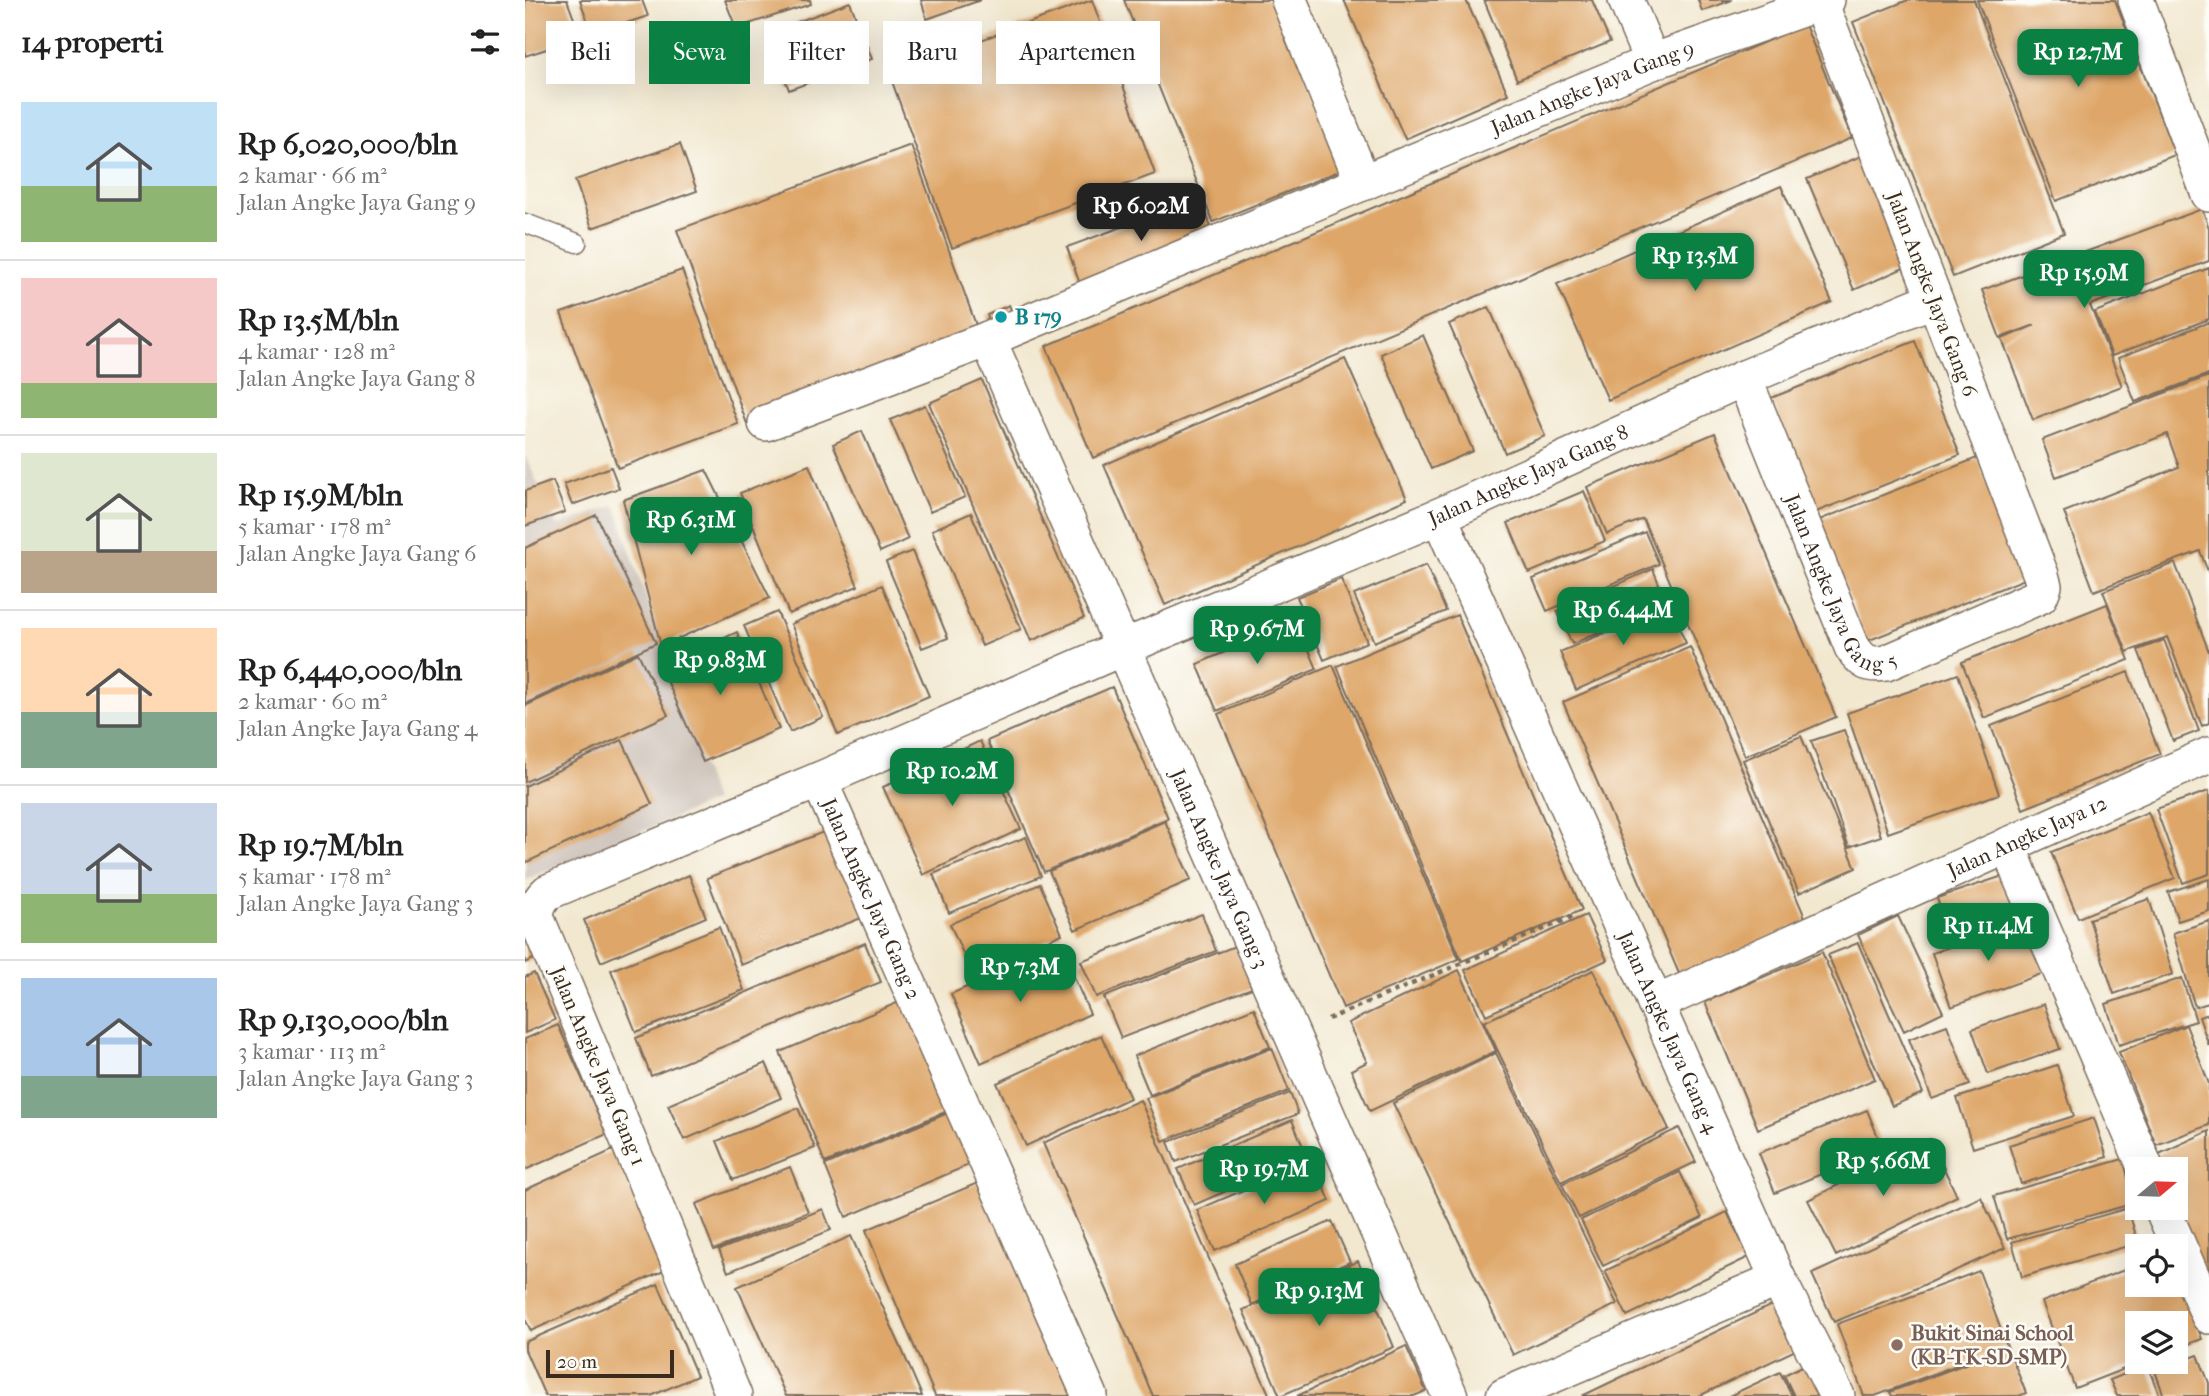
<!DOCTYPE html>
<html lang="id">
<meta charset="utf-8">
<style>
:root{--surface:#fff;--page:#f2f2f2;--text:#222;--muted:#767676;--line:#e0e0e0;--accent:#0b8043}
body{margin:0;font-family:"IM FELL French Canon",serif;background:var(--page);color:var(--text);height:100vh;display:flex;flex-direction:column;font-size:26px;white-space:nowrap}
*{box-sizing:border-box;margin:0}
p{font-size:23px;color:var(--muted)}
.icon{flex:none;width:38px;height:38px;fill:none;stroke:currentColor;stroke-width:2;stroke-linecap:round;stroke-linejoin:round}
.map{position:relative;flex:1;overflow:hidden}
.sheet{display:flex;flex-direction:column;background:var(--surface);width:525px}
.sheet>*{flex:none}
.top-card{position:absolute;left:21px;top:21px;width:665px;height:63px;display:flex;gap:14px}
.needle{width:46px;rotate:71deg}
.buttons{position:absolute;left:1600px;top:1157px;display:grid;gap:14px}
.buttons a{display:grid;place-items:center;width:63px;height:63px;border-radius:0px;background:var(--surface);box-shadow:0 7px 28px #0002;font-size:35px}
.scale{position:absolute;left:21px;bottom:18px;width:128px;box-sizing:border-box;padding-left:7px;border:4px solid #3b2a1e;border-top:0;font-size:19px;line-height:24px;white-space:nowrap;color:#3b2a1e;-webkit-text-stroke:5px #fdfcf7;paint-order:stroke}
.price{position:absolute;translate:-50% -60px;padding:0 16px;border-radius:14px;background:var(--accent);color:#fff;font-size:23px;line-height:46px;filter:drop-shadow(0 2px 4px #0008)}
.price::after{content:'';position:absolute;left:50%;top:42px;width:21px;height:16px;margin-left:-10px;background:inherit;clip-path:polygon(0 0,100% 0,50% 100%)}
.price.selected{background:#222;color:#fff}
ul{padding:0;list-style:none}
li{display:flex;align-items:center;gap:21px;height:175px;padding:0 21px}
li+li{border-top:2px solid var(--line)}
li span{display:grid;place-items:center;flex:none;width:196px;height:140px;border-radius:0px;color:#555}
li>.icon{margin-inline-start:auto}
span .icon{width:84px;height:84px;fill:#fffc;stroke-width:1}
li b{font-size:30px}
h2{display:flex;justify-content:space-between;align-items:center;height:84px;padding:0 21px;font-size:30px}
.chip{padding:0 24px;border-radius:0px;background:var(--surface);box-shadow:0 7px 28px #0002;font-size:24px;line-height:63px}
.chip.selected{background:var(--accent);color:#fff}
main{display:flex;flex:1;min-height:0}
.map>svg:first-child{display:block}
.industrial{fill:#cdc2b9}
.building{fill:#dea667}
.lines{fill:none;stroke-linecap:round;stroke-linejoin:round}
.service-casing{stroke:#7b6c5c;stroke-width:21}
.minor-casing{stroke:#7b6c5c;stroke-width:38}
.path{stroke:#7b6c5c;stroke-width:4.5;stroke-dasharray:5 5;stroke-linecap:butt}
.service{stroke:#fff;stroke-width:18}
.minor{stroke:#fff;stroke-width:35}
.culture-dot{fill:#0f9aa8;stroke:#fdfcf7;stroke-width:2.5}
.education-dot{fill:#8d6e63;stroke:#fdfcf7;stroke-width:2.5}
.labels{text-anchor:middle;stroke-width:5;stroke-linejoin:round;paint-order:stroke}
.street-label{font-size:21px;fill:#3b2a1e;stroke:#fdfcf7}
.culture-label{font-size:21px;font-weight:bold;fill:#0d838f;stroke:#fdfcf7;text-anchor:start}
.education-label{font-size:21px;font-weight:bold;fill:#785e54;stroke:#fdfcf7;text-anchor:start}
</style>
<main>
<section class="sheet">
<h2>14 properti<svg class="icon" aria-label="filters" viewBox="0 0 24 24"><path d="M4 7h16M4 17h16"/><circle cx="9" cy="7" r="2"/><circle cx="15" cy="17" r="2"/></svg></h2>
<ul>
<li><span style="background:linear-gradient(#bfe0f5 60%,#8fb573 0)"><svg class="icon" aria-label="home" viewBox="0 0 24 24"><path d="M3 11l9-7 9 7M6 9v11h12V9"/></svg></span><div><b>Rp 6,020,000/bln</b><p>2 kamar · 66 m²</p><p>Jalan Angke Jaya Gang 9</p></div></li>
<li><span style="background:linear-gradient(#f6c9c9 75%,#8fb573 0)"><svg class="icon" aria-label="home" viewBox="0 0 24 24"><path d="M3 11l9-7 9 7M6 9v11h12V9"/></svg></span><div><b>Rp 13.5M/bln</b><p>4 kamar · 128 m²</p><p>Jalan Angke Jaya Gang 8</p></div></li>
<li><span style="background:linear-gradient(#dfe7d0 70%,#b9a48a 0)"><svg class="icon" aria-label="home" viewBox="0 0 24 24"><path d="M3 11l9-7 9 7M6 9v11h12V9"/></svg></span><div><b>Rp 15.9M/bln</b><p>5 kamar · 178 m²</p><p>Jalan Angke Jaya Gang 6</p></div></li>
<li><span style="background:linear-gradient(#ffd9b3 60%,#7fa58c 0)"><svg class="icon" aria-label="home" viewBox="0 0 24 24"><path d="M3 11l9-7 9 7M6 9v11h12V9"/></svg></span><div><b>Rp 6,440,000/bln</b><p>2 kamar · 60 m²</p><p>Jalan Angke Jaya Gang 4</p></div></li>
<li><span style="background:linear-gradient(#c9d6e8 65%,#8fb573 0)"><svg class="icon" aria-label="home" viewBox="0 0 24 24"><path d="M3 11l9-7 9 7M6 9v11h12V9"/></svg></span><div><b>Rp 19.7M/bln</b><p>5 kamar · 178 m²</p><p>Jalan Angke Jaya Gang 3</p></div></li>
<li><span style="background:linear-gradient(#a9c7e8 70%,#7fa58c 0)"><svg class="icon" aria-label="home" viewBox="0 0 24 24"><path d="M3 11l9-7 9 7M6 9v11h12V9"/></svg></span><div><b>Rp 9,130,000/bln</b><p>3 kamar · 113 m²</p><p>Jalan Angke Jaya Gang 3</p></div></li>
</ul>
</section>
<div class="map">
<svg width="1684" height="1396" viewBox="0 0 1684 1396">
<rect width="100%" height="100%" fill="#fdfcf7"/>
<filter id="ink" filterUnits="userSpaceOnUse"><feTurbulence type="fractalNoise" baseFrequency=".0143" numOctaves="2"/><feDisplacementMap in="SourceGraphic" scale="14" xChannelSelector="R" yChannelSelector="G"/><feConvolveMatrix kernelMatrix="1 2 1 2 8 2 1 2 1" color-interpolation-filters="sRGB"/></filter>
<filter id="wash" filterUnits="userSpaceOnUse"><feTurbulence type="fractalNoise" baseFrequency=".00686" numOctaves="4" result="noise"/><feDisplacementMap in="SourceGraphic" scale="28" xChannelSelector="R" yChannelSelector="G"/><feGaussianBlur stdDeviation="1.57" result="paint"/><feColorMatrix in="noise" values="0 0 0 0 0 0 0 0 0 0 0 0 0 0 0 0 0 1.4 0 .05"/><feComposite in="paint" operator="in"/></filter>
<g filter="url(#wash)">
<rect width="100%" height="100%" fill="#f2e8d0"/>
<!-- industrial -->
<path class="industrial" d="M 0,455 L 32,526 L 90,505 L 189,801 L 0,880 Z"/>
<g id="blocks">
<!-- building -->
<path class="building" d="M 0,0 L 42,0 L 56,38 L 0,56 Z
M 55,0 L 117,0 L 123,16 L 67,34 Z
M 200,0 L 285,0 L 286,4 L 211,28 Z
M 396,0 L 456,0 L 402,19 Z
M 567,0 L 630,174 L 427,248 L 364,73 Z
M 599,0 L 751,0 L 819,169 L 688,222 Z
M 819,0 L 941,0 L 983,94 L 880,139 Z
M 959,0 L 1067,0 L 1085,42 L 992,80 Z
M 1173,0 L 1207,0 L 1177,11 Z
M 1383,0 L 1449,0 L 1539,233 L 1428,277 L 1328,22 Z
M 1452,0 L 1590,0 L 1650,155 L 1531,201 Z
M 325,2 L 347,59 L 264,90 L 243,33 Z
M 1280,25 L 1327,138 L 568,458 L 521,346 Z
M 155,144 L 172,191 L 67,228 L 50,180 Z
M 386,145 L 456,339 L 222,424 L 152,230 Z
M 1343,153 L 1390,263 L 1329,290 L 1282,179 Z
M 1256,186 L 1307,302 L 1083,400 L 1032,284 Z
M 676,198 L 690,239 L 556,287 L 542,247 Z
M 1677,209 L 1684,228 L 1684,261 L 1565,305 L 1597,386 L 1508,420 L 1477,339 L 1510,325 L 1475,338 L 1457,290 Z
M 1684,268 L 1684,319 L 1587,356 L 1570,312 Z
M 157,270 L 213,424 L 93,468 L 36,313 Z
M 484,305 L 491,320 L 468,330 L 462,315 Z
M 964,307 L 1020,436 L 980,453 L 924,324 Z
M 1684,322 L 1684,374 L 1610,402 L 1593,358 Z
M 898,335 L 948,451 L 906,469 L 856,354 Z
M 1390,341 L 1435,455 L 1291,512 L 1246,398 Z
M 820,359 L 882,499 L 640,605 L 579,465 Z
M 1684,376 L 1684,574 L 1675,551 L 1569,591 L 1539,512 L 1654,467 L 1642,434 L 1531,477 L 1517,440 Z
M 457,380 L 559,618 L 506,641 L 404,403 Z
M 400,405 L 440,497 L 405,512 L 365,420 Z
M 337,431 L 383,539 L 355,552 L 308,444 Z
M 1190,433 L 1311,717 L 1220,756 L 1118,519 L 1082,534 L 1062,487 Z
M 1452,458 L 1500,579 L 1342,641 L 1294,520 Z
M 284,465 L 333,586 L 264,614 L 215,493 Z
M 86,467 L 94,488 L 47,505 L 39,484 Z
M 181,470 L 245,598 L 136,646 L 98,500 Z
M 28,481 L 40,512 L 0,526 L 0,491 Z
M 1059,491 L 1080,541 L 1004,573 L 983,523 Z
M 446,513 L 496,629 L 457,646 L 407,530 Z
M 71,515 L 131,643 L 0,704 L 0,548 Z
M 1120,532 L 1134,564 L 1022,611 L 1008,579 Z
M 387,551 L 423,638 L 397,648 L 361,562 Z
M 1650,563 L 1684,652 L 1684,723 L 1677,726 L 1642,637 L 1602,652 L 1578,591 Z
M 901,565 L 921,611 L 849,642 L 829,595 Z
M 1128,569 L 1142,604 L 1047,644 L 1032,611 Z
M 816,579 L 842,642 L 799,660 L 772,597 Z
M 357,585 L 404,696 L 313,735 L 266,624 Z
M 1582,604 L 1604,660 L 1459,718 L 1437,662 Z
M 1144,605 L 1161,643 L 1051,690 L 1035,652 Z
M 252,612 L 298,717 L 265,732 L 219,626 Z
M 932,615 L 1057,910 L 937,961 L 812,666 Z
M 772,621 L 792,669 L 692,711 L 672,664 Z
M 212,632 L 254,729 L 178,762 L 136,667 Z
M 1639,640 L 1674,731 L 1648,741 L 1613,650 Z
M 1165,647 L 1282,922 L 1155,976 L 1038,702 Z
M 113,653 L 143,715 L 0,782 L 0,706 Z
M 808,665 L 934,959 L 818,1008 L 693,714 Z
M 1603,672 L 1635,754 L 1498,809 L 1466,726 Z
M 1433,674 L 1474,794 L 1363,833 L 1322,713 Z
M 587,687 L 643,818 L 519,872 L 462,741 Z
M 1319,730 L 1356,836 L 1324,847 L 1286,741 Z
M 1276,736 L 1331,868 L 1274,893 L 1218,760 Z
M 97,740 L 127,804 L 0,863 L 0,786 Z
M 455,741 L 496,829 L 398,875 L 358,787 Z
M 1684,791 L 1684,874 L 1658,883 L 1631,809 Z
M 1623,812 L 1650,878 L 1553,918 L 1526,852 Z
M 640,821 L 666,880 L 550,930 L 524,871 Z
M 306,829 L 339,917 L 216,965 L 182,878 Z
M 501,837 L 516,876 L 424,913 L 408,874 Z
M 164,875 L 181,917 L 76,962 L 59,920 Z
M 1481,875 L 1493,912 L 1424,935 L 1412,898 Z
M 1684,879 L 1684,911 L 1653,921 L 1643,892 Z
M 515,884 L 537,934 L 447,974 L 425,924 Z
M 1624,899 L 1648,974 L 1589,994 L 1564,919 Z
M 677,914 L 691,951 L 571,997 L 556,961 Z
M 1061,915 L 1082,960 L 961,1015 L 940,970 Z
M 1373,916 L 1418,1012 L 1379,1031 L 1333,935 Z
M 1500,920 L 1519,973 L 1426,1007 L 1407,953 Z
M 1684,921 L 1684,1003 L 1670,1007 L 1648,933 Z
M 194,927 L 219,990 L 111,1032 L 86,970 Z
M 0,930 L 13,957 L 0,963 Z
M 340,943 L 356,982 L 126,1076 L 111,1038 Z
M 1333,943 L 1398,1093 L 1367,1106 L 1303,955 Z
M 535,945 L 565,1014 L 456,1063 L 426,994 Z
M 710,946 L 727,988 L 596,1038 L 579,997 Z
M 1297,952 L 1350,1079 L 1233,1129 L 1180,1002 Z
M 934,970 L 971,1051 L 845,1111 L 826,1070 L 842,1062 L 823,1023 Z
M 1068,970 L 1144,1129 L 1036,1182 L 959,1022 Z
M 9,973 L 30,1020 L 0,1033 L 0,977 Z
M 1657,978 L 1671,1021 L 1594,1045 L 1581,1004 Z
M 379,1000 L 425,1110 L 300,1163 L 255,1052 Z
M 1519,1004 L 1535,1049 L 1463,1074 L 1447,1029 Z
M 729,1008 L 745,1047 L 625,1095 L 609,1056 Z
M 1684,1014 L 1684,1046 L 1674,1017 Z
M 33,1025 L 82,1134 L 0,1170 L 0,1039 Z
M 1422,1025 L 1445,1085 L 1407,1099 L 1384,1039 Z
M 1661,1025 L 1684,1084 L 1684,1125 L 1631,1145 L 1594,1052 Z
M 576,1035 L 605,1098 L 501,1146 L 472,1083 Z
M 747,1048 L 764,1091 L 638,1141 L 621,1098 Z
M 971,1053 L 1092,1304 L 988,1355 L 868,1103 Z
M 241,1063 L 256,1098 L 159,1140 L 143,1105 Z
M 1532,1065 L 1549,1116 L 1448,1148 L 1432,1098 Z
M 765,1093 L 773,1114 L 651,1162 L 643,1142 Z
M 615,1100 L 715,1330 L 745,1396 L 628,1396 L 518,1143 Z
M 437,1107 L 458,1159 L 321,1217 L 300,1165 Z
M 273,1108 L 290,1148 L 208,1180 L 192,1141 Z
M 1342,1110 L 1358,1149 L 1250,1193 L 1234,1153 Z
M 1569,1118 L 1582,1157 L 1496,1184 L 1484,1145 Z
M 767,1120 L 782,1156 L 669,1205 L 653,1169 Z
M 1154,1128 L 1171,1162 L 1054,1218 L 1037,1184 Z
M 1684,1131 L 1684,1294 L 1650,1208 L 1650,1169 L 1627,1169 L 1623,1159 Z
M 1405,1139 L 1432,1196 L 1311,1256 L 1283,1200 Z
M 88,1150 L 141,1270 L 6,1331 L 0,1319 L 0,1190 Z
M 1598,1159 L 1610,1203 L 1482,1239 L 1469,1196 Z
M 788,1160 L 805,1201 L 690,1251 L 672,1210 Z
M 265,1167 L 283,1212 L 189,1250 L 171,1204 Z
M 1155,1172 L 1177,1218 L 1078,1266 L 1056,1220 Z
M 462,1179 L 552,1396 L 410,1396 L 359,1275 L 341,1230 Z
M 1456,1197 L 1480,1248 L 1383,1292 L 1309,1322 L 1287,1274 Z
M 1603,1208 L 1613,1243 L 1497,1277 L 1487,1242 Z
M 298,1209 L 306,1230 L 203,1272 L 194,1250 Z
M 1202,1212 L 1224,1257 L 1102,1316 L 1080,1271 Z
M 807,1221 L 825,1262 L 727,1305 L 710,1264 Z
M 326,1236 L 374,1343 L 397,1396 L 261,1396 L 229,1324 L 212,1287 Z
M 833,1261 L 869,1347 L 755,1396 L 718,1310 Z
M 1612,1265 L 1612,1284 L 1650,1284 L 1650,1268 L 1677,1339 L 1650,1349 L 1650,1323 L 1612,1323 L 1612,1362 L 1617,1362 L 1550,1388 L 1517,1302 Z
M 1454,1271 L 1482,1346 L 1350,1396 L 1339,1396 L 1312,1324 Z
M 133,1284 L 172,1376 L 126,1396 L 20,1396 L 0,1350 L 0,1342 Z
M 1255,1301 L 1277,1347 L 1174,1396 L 1057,1396 Z
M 881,1346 L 901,1391 L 889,1396 L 772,1396 Z
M 1483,1348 L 1501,1393 L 1494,1396 L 1367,1396 L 1365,1392 Z
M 1673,1355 L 1684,1383 L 1684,1396 L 1639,1396 L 1630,1371 Z
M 1289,1360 L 1306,1396 L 1269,1396 L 1259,1375 Z
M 1622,1365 L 1635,1396 L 1592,1396 L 1585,1380 Z
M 1255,1372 L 1267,1396 L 1204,1396 Z"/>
</g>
</g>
<g filter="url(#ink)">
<use href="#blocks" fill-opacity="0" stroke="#7b6c5c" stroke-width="2"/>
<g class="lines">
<defs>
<path id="service" d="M 0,223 L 52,243"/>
<g id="minor">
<path d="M 764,0 L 838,183"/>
<path d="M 1101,0 L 1127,62"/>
<path d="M 1611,0 L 1684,194"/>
<path id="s1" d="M 463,339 L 925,1396"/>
<path id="s2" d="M 1219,378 L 1327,647 C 1337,662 1343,666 1361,663 L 1515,596 L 1519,586 L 1516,575 L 1295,2"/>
<path id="s3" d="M 241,423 L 463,339 L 1127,62 L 1302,0"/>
<path id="s4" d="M 914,516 L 1253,1279 L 1312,1396"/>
<path id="s5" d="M 294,780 L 565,1396"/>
<path d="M 1483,845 L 1495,876 L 1621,1169"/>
<path id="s6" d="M 1130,1004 L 1684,755"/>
<path d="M 1637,1208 L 1684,1316"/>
<path id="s7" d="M 209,1396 L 11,917 C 12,906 14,900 23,892 L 294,780 L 597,648 L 914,516 L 1219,378 L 1409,299"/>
<path d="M 979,1396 L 1253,1279"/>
</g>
</defs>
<!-- service casing -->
<use href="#service" class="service-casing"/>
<!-- minor casing -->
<use href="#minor" class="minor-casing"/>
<!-- path -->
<path class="path" d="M 803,1019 L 1050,916"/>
<!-- service -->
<use href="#service" class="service"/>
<!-- minor -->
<use href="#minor" class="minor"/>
</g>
</g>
<!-- markers -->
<circle class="culture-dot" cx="476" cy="317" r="7"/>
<circle class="education-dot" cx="1372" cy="1345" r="7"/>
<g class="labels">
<!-- street labels -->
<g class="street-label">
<text dy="7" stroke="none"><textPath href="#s3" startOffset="892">Jalan Angke Jaya Gang 9</textPath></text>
<text transform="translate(1407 294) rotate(69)" y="7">Jalan Angke Jaya Gang 6</text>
<text dy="7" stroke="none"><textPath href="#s7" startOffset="1612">Jalan Angke Jaya Gang 8</textPath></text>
<text dy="7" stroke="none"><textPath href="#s2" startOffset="234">Jalan Angke Jaya Gang 5</textPath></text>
<text dy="7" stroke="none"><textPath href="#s6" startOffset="408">Jalan Angke Jaya 12</textPath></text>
<text dy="7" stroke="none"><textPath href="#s1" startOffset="578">Jalan Angke Jaya Gang 3</textPath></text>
<text dy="7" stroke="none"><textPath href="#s5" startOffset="130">Jalan Angke Jaya Gang 2</textPath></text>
<text dy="7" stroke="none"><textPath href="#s4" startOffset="565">Jalan Angke Jaya Gang 4</textPath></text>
<text transform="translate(73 1066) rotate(67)" y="7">Jalan Angke Jaya Gang 1</text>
</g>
<!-- culture labels -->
<g class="culture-label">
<text x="490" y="324">B 179</text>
</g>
<!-- education labels -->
<g class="education-label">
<text x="1386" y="1340">Bukit Sinai School<tspan x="1386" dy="24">(KB-TK-SD-SMP)</tspan></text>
</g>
</g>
</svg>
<div class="buttons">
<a><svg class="needle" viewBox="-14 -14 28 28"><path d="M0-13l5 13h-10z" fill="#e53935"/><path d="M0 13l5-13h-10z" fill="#767676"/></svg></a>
<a><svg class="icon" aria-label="locate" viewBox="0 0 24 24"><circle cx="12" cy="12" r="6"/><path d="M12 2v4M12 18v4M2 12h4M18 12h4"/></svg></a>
<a><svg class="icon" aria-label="layers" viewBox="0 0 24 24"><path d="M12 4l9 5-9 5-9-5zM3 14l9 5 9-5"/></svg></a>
</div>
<div class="scale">20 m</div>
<b class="price" style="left:1553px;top:89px">Rp 12.7M</b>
<b class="price selected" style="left:616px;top:243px">Rp 6.02M</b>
<b class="price" style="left:1170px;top:293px">Rp 13.5M</b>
<b class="price" style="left:1559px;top:310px">Rp 15.9M</b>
<b class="price" style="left:166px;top:557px">Rp 6.31M</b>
<b class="price" style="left:1098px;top:647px">Rp 6.44M</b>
<b class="price" style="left:732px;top:666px">Rp 9.67M</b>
<b class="price" style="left:195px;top:697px">Rp 9.83M</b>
<b class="price" style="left:427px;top:808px">Rp 10.2M</b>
<b class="price" style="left:1463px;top:963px">Rp 11.4M</b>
<b class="price" style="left:495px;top:1004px">Rp 7.3M</b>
<b class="price" style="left:1358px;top:1198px">Rp 5.66M</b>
<b class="price" style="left:739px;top:1206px">Rp 19.7M</b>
<b class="price" style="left:794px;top:1328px">Rp 9.13M</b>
<div class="top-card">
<a class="chip">Beli</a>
<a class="chip selected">Sewa</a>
<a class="chip">Filter</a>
<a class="chip">Baru</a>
<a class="chip">Apartemen</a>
</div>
</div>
</main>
